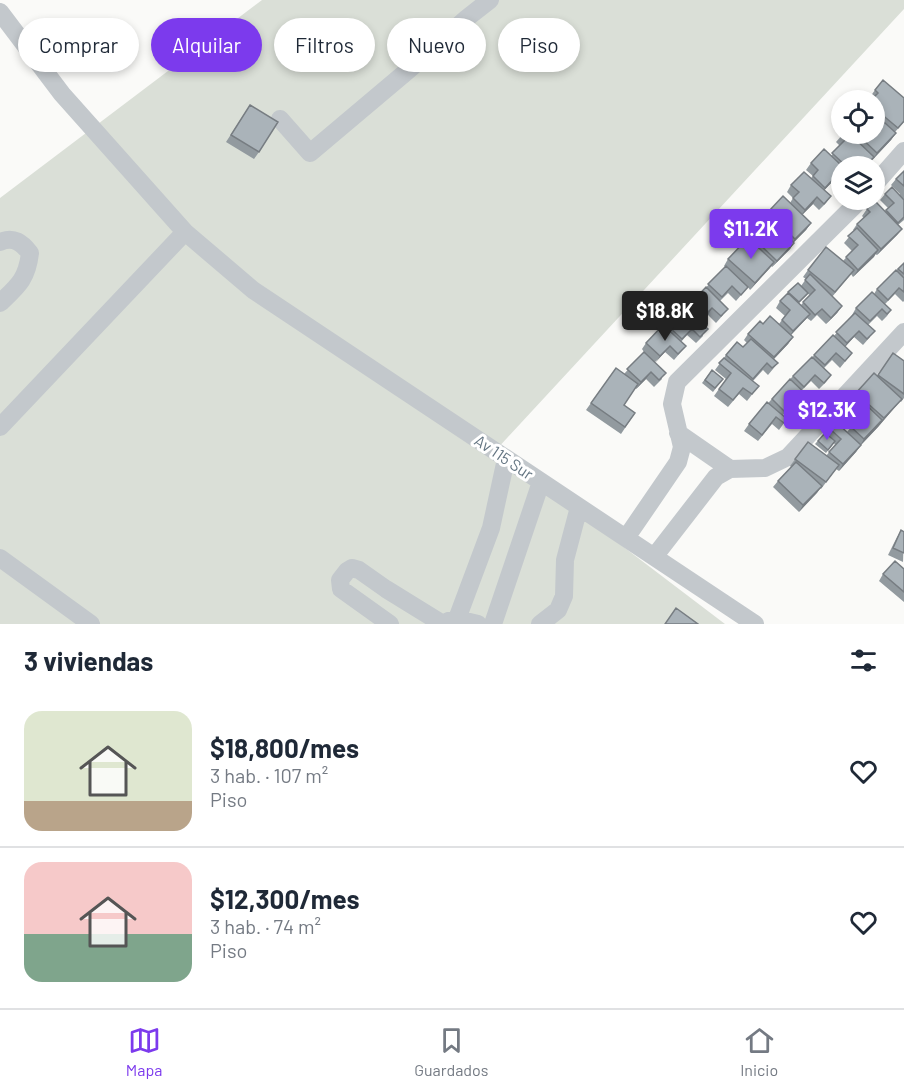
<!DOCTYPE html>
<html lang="es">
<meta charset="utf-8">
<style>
:root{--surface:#fff;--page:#f6f6f7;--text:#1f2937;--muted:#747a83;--line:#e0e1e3;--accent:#7c3aed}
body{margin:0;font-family:Barlow,sans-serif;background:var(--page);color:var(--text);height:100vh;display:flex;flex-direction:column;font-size:22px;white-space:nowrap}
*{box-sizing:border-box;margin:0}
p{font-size:20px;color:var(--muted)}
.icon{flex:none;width:33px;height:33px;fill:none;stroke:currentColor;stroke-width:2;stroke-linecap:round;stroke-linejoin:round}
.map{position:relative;height:624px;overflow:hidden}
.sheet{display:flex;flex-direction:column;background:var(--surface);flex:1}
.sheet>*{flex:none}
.hud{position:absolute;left:18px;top:18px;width:600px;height:54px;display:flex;gap:12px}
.fabs{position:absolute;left:831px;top:90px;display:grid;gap:12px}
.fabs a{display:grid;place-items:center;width:54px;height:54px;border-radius:50%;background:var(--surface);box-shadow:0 3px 9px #0003;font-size:30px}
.price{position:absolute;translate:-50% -51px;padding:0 14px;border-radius:6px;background:var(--accent);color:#fff;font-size:20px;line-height:39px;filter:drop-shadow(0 2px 3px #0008)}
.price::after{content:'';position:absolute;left:50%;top:36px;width:18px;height:14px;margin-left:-9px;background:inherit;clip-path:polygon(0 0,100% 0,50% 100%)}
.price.current{background:#222;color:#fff}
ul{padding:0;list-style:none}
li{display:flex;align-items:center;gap:18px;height:150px;padding:0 24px}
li+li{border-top:2px solid var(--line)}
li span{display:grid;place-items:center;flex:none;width:168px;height:120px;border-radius:18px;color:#555}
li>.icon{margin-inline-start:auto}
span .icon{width:72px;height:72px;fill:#fffc;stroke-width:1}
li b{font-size:26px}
h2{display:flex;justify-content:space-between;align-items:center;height:72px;padding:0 24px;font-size:26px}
.pill{padding:0 21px;border-radius:27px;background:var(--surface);box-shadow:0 3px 9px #0003;font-size:21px;line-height:54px}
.pill.current{background:var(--accent);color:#fff}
.tabs{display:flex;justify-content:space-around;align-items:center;height:84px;border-top:2px solid var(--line);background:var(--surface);font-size:16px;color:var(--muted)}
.tabs a{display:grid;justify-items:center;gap:3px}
.tabs .current{color:var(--accent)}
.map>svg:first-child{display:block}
.green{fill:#dadfd7}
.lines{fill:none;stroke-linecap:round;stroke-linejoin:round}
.minor{stroke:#c3c8cc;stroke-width:18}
.wall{fill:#929a9f;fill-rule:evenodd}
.shaded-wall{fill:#777d82}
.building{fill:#aab3b9;stroke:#777d82;stroke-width:1.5}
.labels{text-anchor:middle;stroke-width:6;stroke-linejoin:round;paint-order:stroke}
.street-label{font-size:16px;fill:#657683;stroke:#fff}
</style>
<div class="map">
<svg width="904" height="624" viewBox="0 0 904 624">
<rect width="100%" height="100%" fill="#fafaf8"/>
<!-- green -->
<path class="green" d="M 262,0 L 904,0 L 904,9 L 496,450 L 725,624 L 0,624 L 0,198 Z"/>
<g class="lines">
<!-- minor -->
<path class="minor" d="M 0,12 L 62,94 L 185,232 L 253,290 L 755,624
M 280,119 L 310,153 L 412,67 L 467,18 L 490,0
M 874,185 L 904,151
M 0,242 C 14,236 22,243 30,253 C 27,279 18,286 0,303
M 0,427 L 185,232
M 678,433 L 730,469
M 626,538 L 678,462 L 682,447 L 672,404 L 677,382 L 860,200
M 654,557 L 716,477 L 730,469 L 765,468 L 788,457 L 904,332
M 0,558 L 91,624
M 457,619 L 491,528 L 506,459
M 448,621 L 457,619 L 478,624
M 390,624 L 341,589 L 340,580 L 347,571 L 352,568 L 359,570 L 386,589 L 441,623
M 493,624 L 541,482
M 540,624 L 558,610 L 564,596 L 565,560 L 579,507"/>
</g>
<!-- wall -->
<path class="wall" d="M 875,90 L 904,98 L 904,122 L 895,132 L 896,133 L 891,140 L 867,166 L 842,166 L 842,185 L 839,188 L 832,182 L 824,190 L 831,196 L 826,203 L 819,210 L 813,204 L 802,215 L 811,223 L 806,230 L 794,242 L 790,249 L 772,267 L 771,266 L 750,290 L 748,287 L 736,301 L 728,293 L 720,301 L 723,315 L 716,323 L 708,315 L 700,322 L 703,336 L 696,343 L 687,335 L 681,342 L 686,346 L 674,360 L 665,352 L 655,362 L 662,379 L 654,387 L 646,379 L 636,389 L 635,388 L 624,405 L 635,413 L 621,434 L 586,410 L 616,368 L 624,374 L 644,352 L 642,349 L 646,343 L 667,328 L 686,309 L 725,267 L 724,266 L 728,259 L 750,240 L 753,237 L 748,232 L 752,226 L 766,215 L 769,211 L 790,203 L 793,198 L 787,192 L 791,185 L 811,178 L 813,176 L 806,170 L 811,163 L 831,156 L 840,146 L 836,142 L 843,134 L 874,134 L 874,100 L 870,97 Z
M 250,105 L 259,152 L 254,159 L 226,142 Z
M 904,171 L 904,220 L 898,225 L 902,229 L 897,235 L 877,255 L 875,254 L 853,277 L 851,274 L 832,297 L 842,306 L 837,313 L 826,324 L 817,315 L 811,321 L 807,318 L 791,335 L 793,337 L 788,344 L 774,359 L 778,363 L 768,375 L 763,370 L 753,381 L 754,392 L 747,401 L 739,394 L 728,407 L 714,396 L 726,379 L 715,370 L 726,355 L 743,347 L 747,343 L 744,340 L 748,334 L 763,324 L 779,324 L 785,316 L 776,308 L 780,301 L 798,283 L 801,286 L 806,279 L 803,277 L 808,270 L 843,261 L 852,251 L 844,243 L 854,231 L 853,230 L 857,224 L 864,218 L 862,216 L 867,209 L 885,212 L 888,208 L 880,200 L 885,194 L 899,195 L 900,194 L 891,185 L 896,179 ZM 808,294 L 810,295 L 801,305 L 799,303 Z
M 904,263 L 904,301 L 903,302 L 895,294 L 885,304 L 891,310 L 887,316 L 882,321 L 877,316 L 868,325 L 870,337 L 863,345 L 854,337 L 845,347 L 852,353 L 840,368 L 832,360 L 824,368 L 831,375 L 826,382 L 819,389 L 811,381 L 802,390 L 810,398 L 798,412 L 792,406 L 783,415 L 787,419 L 779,430 L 772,424 L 758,441 L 744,431 L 749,424 L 793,376 L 834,336 L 852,315 L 856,308 L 874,294 L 877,289 Z
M 893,353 L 904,361 L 904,398 L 901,402 L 900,401 L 878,427 L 861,445 L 856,452 L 839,471 L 836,469 L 821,489 L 820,488 L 799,512 L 773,487 L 778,481 L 791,467 L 790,466 L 808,442 L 826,456 L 835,445 L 834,443 L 826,453 L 815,444 L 825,433 L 826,434 L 830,429 L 847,432 L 857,420 L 848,412 L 856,403 L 852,399 L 856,393 L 877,376 Z
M 712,370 L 723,379 L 713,392 L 702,383 Z
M 901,530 L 904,532 L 903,562 L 888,555 L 897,537 Z
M 904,569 L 904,602 L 879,581 L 883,574 Z"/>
<!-- shaded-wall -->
<path class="shaded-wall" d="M 896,133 L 891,140 L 873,159 L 877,153 Z
M 837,175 L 832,182 L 820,195 L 825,188 Z
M 817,197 L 813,204 L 800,217 L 805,210 Z
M 811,223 L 806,230 L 790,246 L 795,239 Z
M 902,229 L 897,235 L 877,255 L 881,249 Z
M 794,243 L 790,249 L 772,267 L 777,261 Z
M 878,250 L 874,257 L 853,277 L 858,270 Z
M 774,262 L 770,268 L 750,290 L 755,283 Z
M 842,306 L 837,313 L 826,324 L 831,318 Z
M 712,308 L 708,315 L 698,325 L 702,318 Z
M 810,314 L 805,320 L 789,337 L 793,331 Z
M 859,331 L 854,337 L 843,349 L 847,343 Z
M 793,337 L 788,344 L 769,364 L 774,357 Z
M 670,346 L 665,352 L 655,363 L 660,356 Z
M 651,372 L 646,379 L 636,389 L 641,382 Z
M 902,399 L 878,427 L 860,446 L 864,439 Z
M 861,445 L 856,452 L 839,471 L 843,464 Z
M 822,486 L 817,493 L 799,512 L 803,505 Z"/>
<!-- building -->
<path class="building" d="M 883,80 L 904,98 L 904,121 L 898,128 L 874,108 L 874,100 L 871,100 L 878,93 L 875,90 Z
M 250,105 L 278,122 L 259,152 L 231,135 Z
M 874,113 L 896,133 L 877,153 L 857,134 L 874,134 Z
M 843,134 L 850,134 L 874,157 L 865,166 L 846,166 L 832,153 L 845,140 L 841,136 Z
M 824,149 L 842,166 L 842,180 L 837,175 L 825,188 L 813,176 L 818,170 L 811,163 Z
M 904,171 L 904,186 L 896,179 Z
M 804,172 L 831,196 L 824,204 L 817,197 L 805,210 L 793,198 L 799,192 L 791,185 Z
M 892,187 L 904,200 L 904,217 L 898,223 L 886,210 L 894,203 L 885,194 Z
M 783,196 L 811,223 L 795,239 L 773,218 L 774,216 L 769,211 Z
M 875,201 L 902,229 L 881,249 L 857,224 L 870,212 L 867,209 Z
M 764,213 L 794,243 L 777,261 L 752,237 L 758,231 L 752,226 Z
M 857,228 L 878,250 L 858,270 L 846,257 L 858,245 L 848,236 Z
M 748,238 L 774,262 L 755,283 L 728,259 Z
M 826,247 L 854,270 L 835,292 L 808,270 Z
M 904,263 L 904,274 L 898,269 Z
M 726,266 L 748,287 L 741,295 L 732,286 L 722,297 L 708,284 Z
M 896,270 L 904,278 L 904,292 L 899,288 L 888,300 L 877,289 Z
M 810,274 L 842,306 L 831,318 L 822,309 L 815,315 L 803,302 L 815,290 L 805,280 Z
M 798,283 L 808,293 L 799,302 L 788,292 Z
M 706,287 L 728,309 L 721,316 L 712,308 L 702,318 L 689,305 Z
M 872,292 L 891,310 L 887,314 L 882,309 L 870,321 L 856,308 Z
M 788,293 L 810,314 L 793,331 L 782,320 L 790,310 L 780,301 Z
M 685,308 L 708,329 L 700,337 L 692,329 L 682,339 L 668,326 Z
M 855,313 L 875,331 L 867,339 L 859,331 L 847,343 L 836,332 Z
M 770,316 L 793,337 L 774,357 L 748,334 L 760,321 L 763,324 Z
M 663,325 L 686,346 L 678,354 L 670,346 L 660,356 L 646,343 Z
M 833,335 L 852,353 L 845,361 L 836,353 L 825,365 L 814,355 Z
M 751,339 L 778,363 L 772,368 L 767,363 L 753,379 L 726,355 L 737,342 L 743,347 Z
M 644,352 L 666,373 L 659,380 L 651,372 L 641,382 L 627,369 Z
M 893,353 L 904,361 L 904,394 L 878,375 Z
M 812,357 L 831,375 L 824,383 L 815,375 L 804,387 L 793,376 Z
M 724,358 L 759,386 L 752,394 L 743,388 L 733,400 L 719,389 L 731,373 L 719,363 Z
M 616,368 L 638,384 L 624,405 L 635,413 L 625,427 L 591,403 Z
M 712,370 L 723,379 L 715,388 L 705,380 Z
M 874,373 L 902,399 L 884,418 L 856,393 Z
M 790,379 L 810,398 L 803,405 L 796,400 L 785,412 L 772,399 Z
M 860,399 L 882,420 L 864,439 L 851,427 L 862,414 L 853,406 Z
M 767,402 L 787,419 L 784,423 L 776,417 L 762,435 L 749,424 Z
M 836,422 L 861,445 L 843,464 L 829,452 L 841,439 L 830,429 Z
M 825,433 L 835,441 L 828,450 L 818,441 Z
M 808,442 L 839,465 L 826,482 L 795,459 Z
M 796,462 L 822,486 L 803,505 L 778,481 Z
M 901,530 L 904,532 L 904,553 L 893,548 Z
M 895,561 L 904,569 L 904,592 L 883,574 Z
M 676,608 L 698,624 L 665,624 Z"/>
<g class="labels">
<!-- street labels -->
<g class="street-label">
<text transform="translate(504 457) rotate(34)" y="6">Av 115 Sur</text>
</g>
</g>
</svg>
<div class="fabs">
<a><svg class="icon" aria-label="locate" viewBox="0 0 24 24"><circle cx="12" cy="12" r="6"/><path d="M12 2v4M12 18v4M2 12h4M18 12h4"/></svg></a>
<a><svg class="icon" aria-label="layers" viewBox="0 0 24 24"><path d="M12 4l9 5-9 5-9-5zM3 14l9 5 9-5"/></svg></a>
</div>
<b class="price" style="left:751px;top:260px">$11.2K</b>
<b class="price current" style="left:665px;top:342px">$18.8K</b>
<b class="price" style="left:827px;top:441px">$12.3K</b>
<div class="hud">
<a class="pill">Comprar</a>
<a class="pill current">Alquilar</a>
<a class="pill">Filtros</a>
<a class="pill">Nuevo</a>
<a class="pill">Piso</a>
</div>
</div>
<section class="sheet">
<h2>3 viviendas<svg class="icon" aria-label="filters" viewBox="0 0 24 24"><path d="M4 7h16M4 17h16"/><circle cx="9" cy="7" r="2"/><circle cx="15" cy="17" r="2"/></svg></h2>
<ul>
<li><span style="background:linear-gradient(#dfe7d0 75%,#b9a48a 0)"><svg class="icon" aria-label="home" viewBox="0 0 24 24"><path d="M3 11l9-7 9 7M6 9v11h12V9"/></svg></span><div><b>$18,800/mes</b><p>3 hab. · 107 m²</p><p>Piso</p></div><svg class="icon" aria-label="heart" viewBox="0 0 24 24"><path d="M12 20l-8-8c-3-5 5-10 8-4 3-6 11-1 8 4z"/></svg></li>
<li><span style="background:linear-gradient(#f6c9c9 60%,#7fa58c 0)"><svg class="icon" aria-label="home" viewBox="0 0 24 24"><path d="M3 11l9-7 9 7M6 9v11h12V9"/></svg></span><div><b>$12,300/mes</b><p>3 hab. · 74 m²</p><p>Piso</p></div><svg class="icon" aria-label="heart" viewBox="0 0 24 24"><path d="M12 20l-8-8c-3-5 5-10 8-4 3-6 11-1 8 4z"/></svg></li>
</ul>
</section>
<nav class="tabs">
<a class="current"><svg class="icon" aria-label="map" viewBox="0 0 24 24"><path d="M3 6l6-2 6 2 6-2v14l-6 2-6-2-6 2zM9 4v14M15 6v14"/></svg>Mapa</a>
<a><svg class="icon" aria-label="saved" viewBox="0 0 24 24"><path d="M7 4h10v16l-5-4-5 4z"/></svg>Guardados</a>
<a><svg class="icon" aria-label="home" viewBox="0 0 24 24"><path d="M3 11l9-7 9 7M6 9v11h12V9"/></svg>Inicio</a>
</nav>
